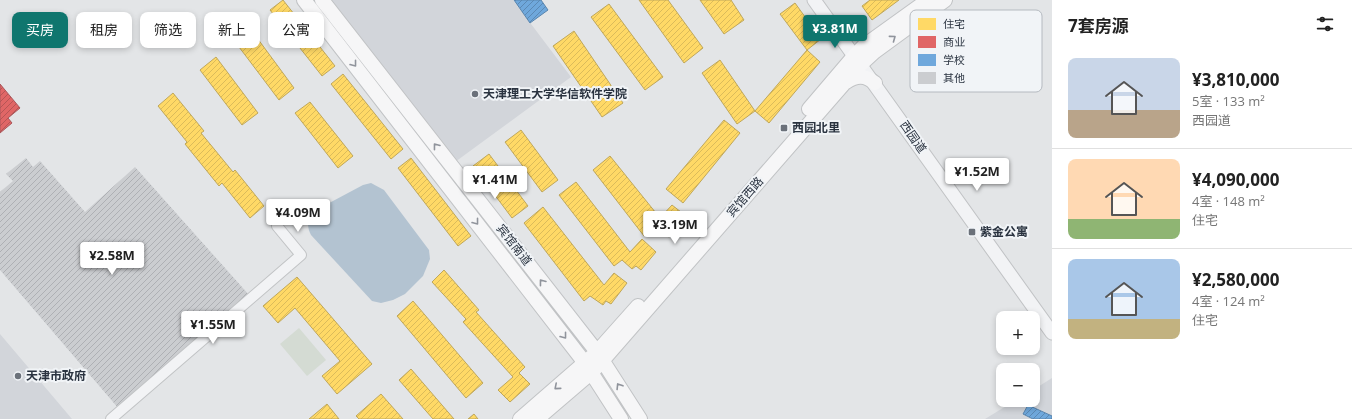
<!DOCTYPE html>
<html lang="zh">
<meta charset="utf-8">
<style>
:root{--surface:#fff;--page:#f6f6f6;--text:#222;--muted:#767676;--line:#e0e0e0;--accent:#0f766e}
body{margin:0;font-family:"Open Sans","Noto Sans SC",sans-serif;background:var(--page);color:var(--text);height:100vh;display:flex;flex-direction:column;font-size:15px;white-space:nowrap}
*{box-sizing:border-box;margin:0}
p{font-size:13px;color:var(--muted)}
.icon{flex:none;width:22px;height:22px;fill:none;stroke:currentColor;stroke-width:2;stroke-linecap:round;stroke-linejoin:round}
.map{position:relative;flex:1;overflow:hidden}
.side{display:flex;flex-direction:column;background:var(--surface);width:300px}
.side>*{flex:none}
.hud{position:absolute;left:12px;top:12px;width:380px;height:36px;display:flex;gap:8px}
.buttons{position:absolute;left:996px;top:311px;display:grid;gap:8px}
.buttons a{display:grid;place-items:center;width:44px;height:44px;border-radius:8px;background:var(--surface);box-shadow:0 2px 6px #0003;font-size:20px}
.price{position:absolute;translate:-50% -34px;padding:0 9px;border-radius:4px;background:#fff;color:#222;font-size:13px;line-height:26px;filter:drop-shadow(0 1px 2px #0008)}
.price::after{content:'';position:absolute;left:50%;top:24px;width:12px;height:9px;margin-left:-6px;background:inherit;clip-path:polygon(0 0,100% 0,50% 100%)}
.price.current{background:var(--accent);color:#fff}
ul{padding:0;list-style:none}
li{display:flex;align-items:center;gap:12px;height:100px;padding:0 16px}
li+li{border-top:1px solid var(--line)}
li span{display:grid;place-items:center;flex:none;width:112px;height:80px;border-radius:8px;color:#555}
li>.icon{margin-inline-start:auto}
span .icon{width:48px;height:48px;fill:#fffc;stroke-width:1}
li b{font-size:17px}
h2{display:flex;justify-content:space-between;align-items:center;height:48px;padding:0 16px;font-size:17px}
.pill{padding:0 14px;border-radius:8px;background:var(--surface);box-shadow:0 2px 6px #0003;font-size:14px;line-height:36px}
.pill.current{background:var(--accent);color:#fff}
main{display:flex;flex:1;min-height:0}
.map>svg:first-child{display:block}
.built{fill:#d2d5da}
.garden{fill:#d4dbd3}
.water{fill:#b3c3d1}
.homes{fill:url(#homes-hatch);stroke:#bfa75b}
.shops{fill:url(#shops-hatch);stroke:#a9575b}
.schools{fill:url(#schools-hatch);stroke:#5a85ad}
.building{fill:url(#building-hatch)}
.lines{fill:none;stroke-linecap:round;stroke-linejoin:round}
.minor-casing{stroke:#c1c3c5;stroke-width:12}
.tertiary-casing{stroke:#c1c3c5;stroke-width:15}
.secondary-casing{stroke:#c1c3c5;stroke-width:16}
.minor{stroke:#f2f3f5;stroke-width:10}
.tertiary{stroke:#f2f3f5;stroke-width:13}
.secondary{stroke:#f6f6f7;stroke-width:14}
.oneway{stroke:#90949c}
.poi-dot{fill:#6b717a;stroke:#f1f4f7;stroke-width:1.5}
.labels{text-anchor:middle;stroke-width:4;stroke-linejoin:round;paint-order:stroke}
.poi-label{font-size:12px;font-weight:bold;fill:#2a3340;stroke:#f1f4f7;text-anchor:start}
.street-label{font-size:12px;fill:#2a3340;stroke:#f1f4f7}
.key{fill:#f1f4f7;stroke:#b5bac0;stroke-width:1}
.key-label{font-size:11px;fill:#2a3340}
</style>
<main>
<div class="map">
<svg width="1052" height="419" viewBox="0 0 1052 419">
<defs>
<pattern id="homes-hatch" width="6" height="6" patternUnits="userSpaceOnUse"><rect width="6" height="6" fill="#ffd966"/><path d="M-1 1l2-2M0 6l6-6M5 7l2-2" fill="none" stroke="#dbbb5a"/></pattern>
<pattern id="shops-hatch" width="6" height="6" patternUnits="userSpaceOnUse"><rect width="6" height="6" fill="#e06666"/><path d="M-1 1l2-2M0 6l6-6M5 7l2-2" fill="none" stroke="#b65555"/></pattern>
<pattern id="schools-hatch" width="6" height="6" patternUnits="userSpaceOnUse"><rect width="6" height="6" fill="#6fa8dc"/><path d="M-1 1l2-2M0 6l6-6M5 7l2-2" fill="none" stroke="#5b89b4"/></pattern>
<pattern id="building-hatch" width="6" height="6" patternUnits="userSpaceOnUse"><rect width="6" height="6" fill="#cbcdd0"/><path d="M-1 1l2-2M0 6l6-6M5 7l2-2" fill="none" stroke="#aeb0b4"/></pattern>
</defs>
<rect width="100%" height="100%" fill="#e3e5e7"/>
<!-- built -->
<path class="built" d="M 329,0 L 513,0 L 571,77 L 455,162 Z
M 0,334 L 72,419 L 0,419 Z
M 1052,378 L 1052,419 L 985,419 L 1016,400 L 1033,400 L 1033,390 Z"/>
<!-- garden -->
<path class="garden" d="M 299,328 L 326,360 L 307,376 L 280,344 Z"/>
<!-- water -->
<path class="water" d="M 371,183 L 384,190 L 429,250 L 430,259 L 423,276 L 405,294 L 393,300 L 381,303 L 372,301 L 311,235 C 305,223 309,217 318,209 L 363,185 Z"/>
<!-- homes -->
<path class="homes" d="M 283,0 L 335,66 L 322,76 L 270,10 Z
M 639,0 L 668,0 L 703,48 L 684,63 Z
M 700,0 L 731,0 L 744,20 L 724,34 Z
M 870,0 L 899,0 L 872,20 L 862,6 Z
M 795,3 L 821,39 L 807,50 L 780,14 Z
M 609,4 L 663,77 L 645,90 L 591,17 Z
M 252,31 L 294,88 L 279,100 L 236,43 Z
M 574,31 L 623,103 L 602,117 L 553,46 Z
M 807,50 L 820,62 L 769,123 L 755,111 Z
M 216,57 L 258,113 L 242,125 L 200,70 Z
M 720,60 L 755,111 L 737,124 L 702,73 Z
M 343,74 L 403,149 L 391,159 L 331,84 Z
M 173,93 L 204,131 L 201,133 L 233,172 L 235,170 L 264,206 L 250,218 L 222,183 L 219,186 L 185,144 L 187,142 L 158,106 Z
M 310,102 L 353,156 L 338,168 L 295,113 Z
M 724,120 L 740,133 L 683,203 L 666,189 Z
M 521,130 L 558,180 L 542,192 L 505,142 Z
M 489,154 L 528,206 L 512,218 L 473,166 Z
M 610,156 L 660,218 L 672,205 L 686,216 L 669,237 L 662,232 L 659,236 L 651,229 L 644,236 L 593,170 Z
M 411,158 L 471,236 L 458,246 L 398,168 Z
M 576,182 L 630,252 L 642,239 L 656,252 L 641,270 L 636,266 L 632,269 L 622,260 L 614,266 L 559,195 Z
M 543,207 L 604,285 L 614,273 L 627,283 L 611,304 L 606,301 L 603,305 L 590,296 L 584,301 L 524,223 Z
M 444,270 L 479,310 L 476,312 L 525,367 L 519,373 L 530,384 L 510,402 L 498,390 L 513,377 L 463,322 L 466,319 L 432,282 Z
M 297,277 L 372,364 L 337,394 L 322,376 L 340,361 L 295,308 L 278,323 L 263,306 Z
M 413,301 L 483,383 L 466,398 L 397,316 Z
M 411,369 L 454,419 L 433,419 L 399,380 Z
M 381,394 L 403,419 L 359,419 L 356,416 Z
M 327,404 L 339,419 L 309,419 Z
M 474,414 L 478,419 L 468,419 Z"/>
<!-- shops -->
<path class="shops" d="M 0,84 L 20,108 L 8,118 L 12,123 L 0,133 Z"/>
<!-- schools -->
<path class="schools" d="M 514,0 L 541,0 L 548,10 L 530,23 Z
M 1028,405 L 1052,416 L 1052,419 L 1033,419 L 1023,414 Z"/>
<!-- building -->
<path class="building" d="M 26,158 L 33,167 L 40,161 L 85,212 L 135,167 L 250,296 L 119,409 L 0,270 L 0,192 L 13,181 L 6,174 Z"/>
<g class="lines">
<defs>
<path id="minor" d="M 111,419 L 301,255 L 277,226"/>
<path id="tertiary" d="M 814,0 L 1052,333"/>
<path id="secondary" d="M 304,0 L 585,363 L 621,419
M 322,0 L 597,352 L 640,419
M 846,82 C 857,75 865,75 875,83
M 809,109 L 855,55 L 864,46 L 928,0
M 520,419 L 597,352 L 638,306
M 537,419 L 592,372 L 603,360 L 861,64 L 874,52 L 945,0"/>
</defs>
<!-- minor casing -->
<use href="#minor" class="minor-casing"/>
<!-- tertiary casing -->
<use href="#tertiary" class="tertiary-casing"/>
<!-- secondary casing -->
<use href="#secondary" class="secondary-casing"/>
<!-- minor -->
<use href="#minor" class="minor"/>
<!-- tertiary -->
<use href="#tertiary" class="tertiary"/>
<!-- secondary -->
<use href="#secondary" class="secondary"/>
</g>
<!-- one-way arrows -->
<defs><path id="oneway-chevron" d="M-2-3.5L2.5 0L-2 3.5" fill="none" stroke-width="1.6" stroke-linecap="round" stroke-linejoin="round"/></defs>
<g class="oneway">
<use href="#oneway-chevron" transform="translate(893 38) rotate(-36)"/>
<use href="#oneway-chevron" transform="translate(354 64) rotate(52)"/>
<use href="#oneway-chevron" transform="translate(436 146) rotate(-128)"/>
<use href="#oneway-chevron" transform="translate(476 222) rotate(52)"/>
<use href="#oneway-chevron" transform="translate(542 282) rotate(-128)"/>
<use href="#oneway-chevron" transform="translate(564 336) rotate(52)"/>
<use href="#oneway-chevron" transform="translate(619 386) rotate(-122)"/>
<use href="#oneway-chevron" transform="translate(557 387) rotate(139)"/>
</g>
<!-- markers -->
<g class="poi-dot">
<circle cx="475" cy="94" r="4"/>
<rect x="780" y="124" width="8" height="8" rx="2"/>
<rect x="968" y="228" width="8" height="8" rx="2"/>
<circle cx="18" cy="376" r="4"/>
</g>
<g class="labels">
<!-- poi labels -->
<g class="poi-label">
<text x="483" y="98">天津理工大学华信软件学院</text>
<text x="792" y="132">西园北里</text>
<text x="980" y="236">紫金公寓</text>
<text x="26" y="380">天津市政府</text>
</g>
<!-- street labels -->
<g class="street-label">
<text transform="translate(913 137) rotate(55)" y="4">西园道</text>
<text transform="translate(745 197) rotate(-49)" y="4">宾馆西路</text>
<text transform="translate(514 245) rotate(52)" y="4">宾馆南道</text>
</g>
</g>
<!-- legend -->
<rect x="910" y="10" width="132" height="82" rx="6" class="key"/>
<rect x="918" y="18" width="18" height="12" fill="#ffd966"/>
<rect x="918" y="36" width="18" height="12" fill="#e06666"/>
<rect x="918" y="54" width="18" height="12" fill="#6fa8dc"/>
<rect x="918" y="72" width="18" height="12" fill="#cbcdd0"/>
<g class="key-label">
<text x="943" y="28">住宅</text>
<text x="943" y="46">商业</text>
<text x="943" y="64">学校</text>
<text x="943" y="82">其他</text>
</g>
</svg>
<div class="buttons">
<a>+</a>
<a>−</a>
</div>
<b class="price current" style="left:835px;top:49px">¥3.81M</b>
<b class="price" style="left:977px;top:192px">¥1.52M</b>
<b class="price" style="left:495px;top:200px">¥1.41M</b>
<b class="price" style="left:298px;top:233px">¥4.09M</b>
<b class="price" style="left:675px;top:245px">¥3.19M</b>
<b class="price" style="left:112px;top:276px">¥2.58M</b>
<b class="price" style="left:213px;top:345px">¥1.55M</b>
<div class="hud">
<a class="pill current">买房</a>
<a class="pill">租房</a>
<a class="pill">筛选</a>
<a class="pill">新上</a>
<a class="pill">公寓</a>
</div>
</div>
<section class="side">
<h2>7套房源<svg class="icon" aria-label="filters" viewBox="0 0 24 24"><path d="M4 7h16M4 17h16"/><circle cx="9" cy="7" r="2"/><circle cx="15" cy="17" r="2"/></svg></h2>
<ul>
<li><span style="background:linear-gradient(#c9d6e8 65%,#b9a48a 0)"><svg class="icon" aria-label="home" viewBox="0 0 24 24"><path d="M3 11l9-7 9 7M6 9v11h12V9"/></svg></span><div><b>¥3,810,000</b><p>5室 · 133 m²</p><p>西园道</p></div></li>
<li><span style="background:linear-gradient(#ffd9b3 75%,#8fb573 0)"><svg class="icon" aria-label="home" viewBox="0 0 24 24"><path d="M3 11l9-7 9 7M6 9v11h12V9"/></svg></span><div><b>¥4,090,000</b><p>4室 · 148 m²</p><p>住宅</p></div></li>
<li><span style="background:linear-gradient(#a9c7e8 75%,#c2b280 0)"><svg class="icon" aria-label="home" viewBox="0 0 24 24"><path d="M3 11l9-7 9 7M6 9v11h12V9"/></svg></span><div><b>¥2,580,000</b><p>4室 · 124 m²</p><p>住宅</p></div></li>
</ul>
</section>
</main>
